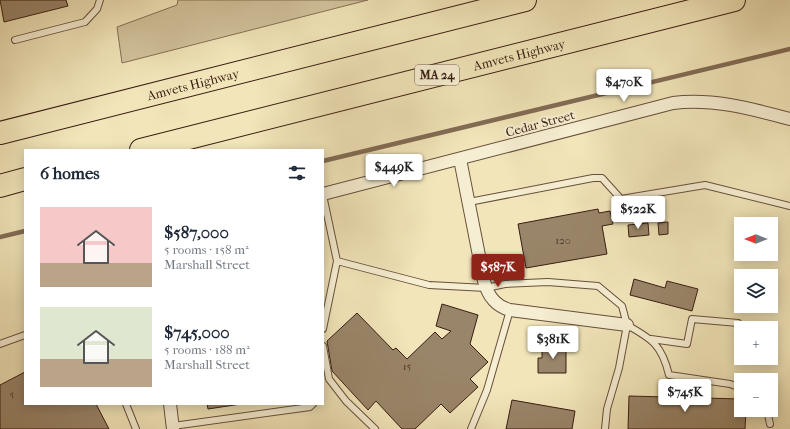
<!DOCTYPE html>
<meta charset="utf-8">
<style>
:root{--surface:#fff;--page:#f6f6f7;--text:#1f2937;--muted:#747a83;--accent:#8f2418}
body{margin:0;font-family:"IM FELL French Canon",serif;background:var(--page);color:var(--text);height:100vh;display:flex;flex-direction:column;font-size:15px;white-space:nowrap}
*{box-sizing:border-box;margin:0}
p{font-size:13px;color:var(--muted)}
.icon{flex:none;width:22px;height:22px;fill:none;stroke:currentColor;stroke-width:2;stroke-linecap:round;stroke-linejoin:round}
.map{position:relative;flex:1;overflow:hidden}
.sheet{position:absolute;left:24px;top:149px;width:300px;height:256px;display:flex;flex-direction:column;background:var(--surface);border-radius:0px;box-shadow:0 2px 10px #0003}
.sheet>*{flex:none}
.needle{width:26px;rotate:270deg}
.fabs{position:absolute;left:734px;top:217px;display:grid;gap:8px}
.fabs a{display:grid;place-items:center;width:44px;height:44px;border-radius:0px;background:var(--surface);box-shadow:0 2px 10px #0003;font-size:20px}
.price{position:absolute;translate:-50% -34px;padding:0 9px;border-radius:4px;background:#fff;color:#222;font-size:13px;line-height:26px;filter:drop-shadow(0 1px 2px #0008)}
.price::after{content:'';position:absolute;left:50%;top:24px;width:12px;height:9px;margin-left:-6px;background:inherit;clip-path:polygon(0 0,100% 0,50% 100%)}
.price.selected{background:var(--accent);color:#fff}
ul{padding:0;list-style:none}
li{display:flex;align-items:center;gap:12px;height:100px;padding:0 16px}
li span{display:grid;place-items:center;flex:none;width:112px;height:80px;border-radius:0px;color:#555}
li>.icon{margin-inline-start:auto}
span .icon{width:48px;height:48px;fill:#fffc;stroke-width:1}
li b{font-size:17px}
h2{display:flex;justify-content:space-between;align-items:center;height:48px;padding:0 16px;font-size:17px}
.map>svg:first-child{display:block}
.green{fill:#d2c39d;stroke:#867058}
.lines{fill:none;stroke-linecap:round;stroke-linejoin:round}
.stream{stroke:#826c55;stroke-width:4.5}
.building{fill:#998569;stroke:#391d13}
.lane-casing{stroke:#674f3c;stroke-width:8}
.street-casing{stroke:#674f3c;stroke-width:14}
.highway-casing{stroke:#391d13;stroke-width:24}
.lane{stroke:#f6eed2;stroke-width:6}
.street{stroke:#f6eed2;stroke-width:12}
.highway{stroke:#f1e5b9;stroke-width:22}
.labels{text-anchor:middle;stroke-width:4;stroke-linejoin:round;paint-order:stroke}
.number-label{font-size:11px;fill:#513728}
.shield{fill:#f6eed2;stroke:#725c4c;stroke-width:1}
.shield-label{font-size:12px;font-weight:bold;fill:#391d13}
.street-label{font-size:13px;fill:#391d13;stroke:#f6eed2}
</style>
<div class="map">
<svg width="790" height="429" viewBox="0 0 790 429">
<rect width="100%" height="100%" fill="#f1e5b9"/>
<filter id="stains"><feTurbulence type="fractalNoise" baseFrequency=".005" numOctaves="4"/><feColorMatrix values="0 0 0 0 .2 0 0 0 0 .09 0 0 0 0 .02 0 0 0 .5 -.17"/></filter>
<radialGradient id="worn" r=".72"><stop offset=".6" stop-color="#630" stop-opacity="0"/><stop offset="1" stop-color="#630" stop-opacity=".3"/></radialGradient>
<!-- green -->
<path class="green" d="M 178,0 L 368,0 L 122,63 L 117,27 L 177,5 Z"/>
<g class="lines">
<!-- stream -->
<path class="stream" d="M 323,161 L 790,49
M 0,237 L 25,231"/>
</g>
<!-- building -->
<path class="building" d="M 0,0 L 66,0 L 68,6 L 4,22 Z
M 598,209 L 599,213 L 610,211 L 613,224 L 602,226 L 607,254 L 526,268 L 518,224 Z
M 668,222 L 668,234 L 659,235 L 658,223 Z
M 648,223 L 649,235 L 629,237 L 628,225 Z
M 634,279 L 665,288 L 667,281 L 698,289 L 692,311 L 630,295 Z
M 442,304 L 478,315 L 470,344 L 488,362 L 470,379 L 478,387 L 450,413 L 441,404 L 415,429 L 402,429 L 376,401 L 368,410 L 332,371 L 327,341 L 357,313 L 393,350 L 396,348 L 407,359 L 435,332 L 442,339 L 451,331 L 436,326 Z
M 550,344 L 559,344 L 559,349 L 566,350 L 566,373 L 538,373 L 538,358 L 542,358 L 542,349 L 550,349 Z
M 25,372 L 25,404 L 96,404 L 109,429 L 0,429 L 0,385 Z
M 629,396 L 741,399 L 741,410 L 746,410 L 745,429 L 628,429 Z
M 512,400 L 575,411 L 572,429 L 506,429 Z
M 207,404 L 241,404 L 208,409 Z"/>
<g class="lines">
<defs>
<path id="lane" d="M 15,40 L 85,22 L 97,9 L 100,0
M 323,195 L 337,261 L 323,329
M 469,202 L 593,178 L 602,178 L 621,199 L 705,185 L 790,206
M 337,261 L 429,285 L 486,288 L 505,284 L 548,282 L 598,286 L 622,306 L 627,325 L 619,368 L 607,409 L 605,429
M 627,325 C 652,339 662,345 669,375 L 730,384 L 741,388
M 651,339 L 687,344 L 692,319 L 738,323
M 0,344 L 25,335
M 323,346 L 329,379 L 346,401 L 375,429
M 126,404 L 136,429
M 767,410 L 770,424
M 173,426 L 310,407 L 313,404
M 471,429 L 487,390 L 510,310"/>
<path id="street" d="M 460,159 L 484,281 C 488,296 495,306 510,310 L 627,325
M 323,194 L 673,103 C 713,98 752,109 790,119
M 170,404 L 173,429"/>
<g id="highway">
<path id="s1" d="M 0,133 L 525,0"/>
<path id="s2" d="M 141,150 L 734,0"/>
<path d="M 0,186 L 25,179"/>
</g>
</defs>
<!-- lane casing -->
<use href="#lane" class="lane-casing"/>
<!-- street casing -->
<use href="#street" class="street-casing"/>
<!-- highway casing -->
<use href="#highway" class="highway-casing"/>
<!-- lane -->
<use href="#lane" class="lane"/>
<!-- street -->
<use href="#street" class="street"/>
<!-- highway -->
<use href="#highway" class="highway"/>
</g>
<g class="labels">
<!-- number labels -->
<g class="number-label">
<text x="563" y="244">120</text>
<text x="407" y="370">15</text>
<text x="12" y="398">5</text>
</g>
<!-- shield labels -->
<rect class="shield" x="415" y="65" width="44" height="20" rx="3"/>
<g class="shield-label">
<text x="437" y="79">MA 24</text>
</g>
<!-- street labels -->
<g class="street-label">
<text dy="5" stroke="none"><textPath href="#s2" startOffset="390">Amvets Highway</textPath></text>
<text dy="5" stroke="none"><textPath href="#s1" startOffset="199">Amvets Highway</textPath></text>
<text transform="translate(540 123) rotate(-15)" y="5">Cedar Street</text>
</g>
</g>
<rect width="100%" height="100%" filter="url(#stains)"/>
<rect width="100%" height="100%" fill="url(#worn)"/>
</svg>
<div class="fabs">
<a><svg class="needle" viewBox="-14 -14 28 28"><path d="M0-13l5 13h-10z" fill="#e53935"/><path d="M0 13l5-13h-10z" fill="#747a83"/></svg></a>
<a><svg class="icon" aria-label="layers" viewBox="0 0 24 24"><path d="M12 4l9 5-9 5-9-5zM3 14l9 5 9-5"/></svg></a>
<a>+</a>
<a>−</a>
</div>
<b class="price" style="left:624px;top:103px">$470K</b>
<b class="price" style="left:394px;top:188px">$449K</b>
<b class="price" style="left:638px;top:230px">$522K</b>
<b class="price selected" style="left:498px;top:288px">$587K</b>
<b class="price" style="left:553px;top:360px">$381K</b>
<b class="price" style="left:685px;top:413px">$745K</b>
<section class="sheet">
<h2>6 homes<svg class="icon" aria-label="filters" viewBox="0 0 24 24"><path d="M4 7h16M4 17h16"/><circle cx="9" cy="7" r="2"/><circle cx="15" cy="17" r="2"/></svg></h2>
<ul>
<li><span style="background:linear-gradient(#f6c9c9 70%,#b9a48a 0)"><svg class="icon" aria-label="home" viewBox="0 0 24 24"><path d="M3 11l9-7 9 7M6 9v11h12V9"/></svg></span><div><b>$587,000</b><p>5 rooms · 158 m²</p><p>Marshall Street</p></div></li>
<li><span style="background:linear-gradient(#dfe7d0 65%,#b9a48a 0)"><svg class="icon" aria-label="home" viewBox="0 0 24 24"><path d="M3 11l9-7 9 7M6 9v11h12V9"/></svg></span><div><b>$745,000</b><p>5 rooms · 188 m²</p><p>Marshall Street</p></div></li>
</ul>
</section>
</div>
